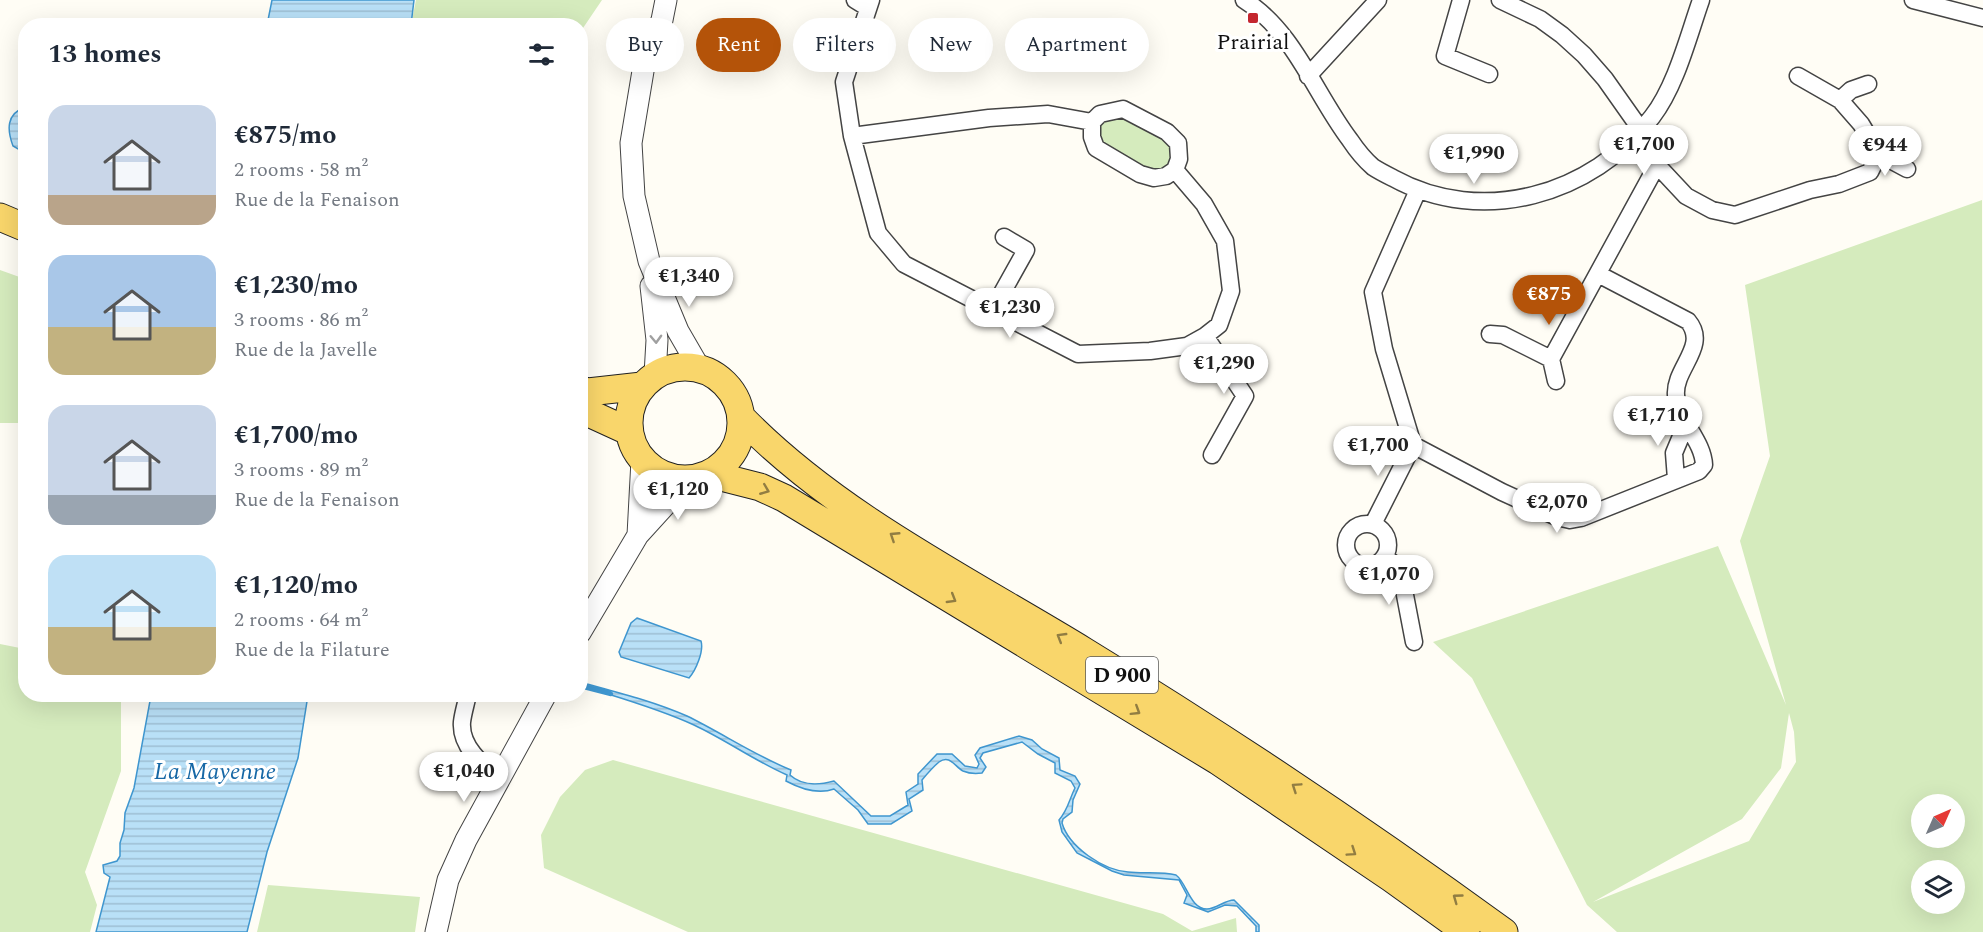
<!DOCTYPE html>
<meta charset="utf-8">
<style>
:root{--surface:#fff;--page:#f6f6f7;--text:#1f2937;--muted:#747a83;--accent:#b45309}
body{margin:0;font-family:Spectral,serif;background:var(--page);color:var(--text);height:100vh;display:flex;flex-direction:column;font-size:22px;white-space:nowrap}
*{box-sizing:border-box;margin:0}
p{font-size:20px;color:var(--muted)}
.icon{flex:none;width:33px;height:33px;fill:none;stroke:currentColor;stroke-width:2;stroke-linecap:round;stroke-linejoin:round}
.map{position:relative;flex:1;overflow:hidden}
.sheet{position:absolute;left:18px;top:18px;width:570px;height:684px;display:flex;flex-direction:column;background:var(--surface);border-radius:24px;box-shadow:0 6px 24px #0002}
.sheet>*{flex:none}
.hud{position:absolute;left:606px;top:18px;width:570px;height:54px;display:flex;gap:12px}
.needle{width:39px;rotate:45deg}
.tools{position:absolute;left:1911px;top:794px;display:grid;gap:12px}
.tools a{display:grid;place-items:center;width:54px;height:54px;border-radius:50%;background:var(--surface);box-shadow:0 6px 24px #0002;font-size:30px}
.price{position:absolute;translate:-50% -51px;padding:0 14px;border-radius:21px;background:#fff;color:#222;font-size:20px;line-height:39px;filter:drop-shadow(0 2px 3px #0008)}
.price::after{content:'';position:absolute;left:50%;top:36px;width:18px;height:14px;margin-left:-9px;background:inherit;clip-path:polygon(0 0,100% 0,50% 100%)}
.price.active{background:var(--accent);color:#fff}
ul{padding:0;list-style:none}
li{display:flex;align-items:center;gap:18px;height:150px;padding:0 30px}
li span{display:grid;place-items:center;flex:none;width:168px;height:120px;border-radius:18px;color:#555}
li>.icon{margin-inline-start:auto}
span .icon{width:72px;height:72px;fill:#fffc;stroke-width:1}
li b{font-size:26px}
h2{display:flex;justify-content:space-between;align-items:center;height:72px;padding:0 30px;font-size:26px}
.pill{padding:0 21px;border-radius:27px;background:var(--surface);box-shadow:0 6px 24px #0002;font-size:21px;line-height:54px}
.pill.active{background:var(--accent);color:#fff}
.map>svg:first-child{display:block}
.grass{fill:#d5ebbd;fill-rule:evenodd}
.water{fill:url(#water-rules);stroke:#3f96cf;stroke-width:1.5}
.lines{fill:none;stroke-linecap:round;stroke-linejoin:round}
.stream{stroke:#3f96cf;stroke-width:4.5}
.minor-casing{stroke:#444;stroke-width:19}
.tertiary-casing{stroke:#444;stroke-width:23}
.primary-casing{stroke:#222;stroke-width:29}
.minor{stroke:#fff;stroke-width:16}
.tertiary{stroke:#fff;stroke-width:21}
.primary{stroke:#f9d66b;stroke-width:27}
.oneway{stroke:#a0a0a0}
.oneway2{stroke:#917d42}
.poi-dot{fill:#c4262e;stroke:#fff;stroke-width:2}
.labels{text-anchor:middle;stroke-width:6;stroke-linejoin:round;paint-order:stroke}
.shield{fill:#fff;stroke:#585858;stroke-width:1.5}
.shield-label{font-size:21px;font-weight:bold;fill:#111}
.poi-label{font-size:22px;fill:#111;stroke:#fff}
.water-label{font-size:24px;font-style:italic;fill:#1768a6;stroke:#fff}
</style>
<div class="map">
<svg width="1983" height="932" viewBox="0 0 1983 932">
<defs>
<pattern id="water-rules" width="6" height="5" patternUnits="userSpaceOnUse" patternTransform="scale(1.5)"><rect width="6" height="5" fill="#b9e0f7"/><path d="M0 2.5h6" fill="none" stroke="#9ebfd3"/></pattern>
</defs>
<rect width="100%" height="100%" fill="#fffdf5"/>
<!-- grass -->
<path class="grass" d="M 416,0 L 602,0 L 581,31 L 580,26 L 411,25 Z
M 1121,112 L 1166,139 L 1174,153 L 1170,164 L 1159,170 L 1145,171 L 1101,145 L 1098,124 Z
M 1982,200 L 1983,932 L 1617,932 L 1587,905 L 1472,678 L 1433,642 L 1718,546 L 1786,705 L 1740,541 L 1770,456 L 1745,285 ZM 1789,713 L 1794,732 L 1796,762 L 1749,841 L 1593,902 L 1742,819 L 1781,768 ZM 1922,804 L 1954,804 L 1954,837 L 1922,837 ZM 1922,870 L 1954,870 L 1954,903 L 1922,903 Z
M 0,270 L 25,279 L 25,423 L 0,423 Z
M 0,644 L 25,649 L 26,694 L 121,695 L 121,771 L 85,872 L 97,905 L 90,932 L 0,932 Z
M 613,760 L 1163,914 L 1192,931 L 1236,918 L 1237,932 L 688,932 L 544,868 L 541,835 L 560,797 L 585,770 Z
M 268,885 L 420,897 L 415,932 L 257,932 Z"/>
<!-- water -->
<path class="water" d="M 272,0 L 414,0 L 411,25 L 267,25 Z
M 25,107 L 25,153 L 13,146 C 7,130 6,114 25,107 Z
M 637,618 L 701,641 C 704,651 696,670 689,678 L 621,657 L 619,652 L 631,623 Z
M 580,682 C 616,692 653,701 687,716 C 722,733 754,755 791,770 L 790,775 C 802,786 820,785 834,781 L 871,816 L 890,816 L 908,805 L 906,792 L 918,784 L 918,774 L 937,754 L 952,754 L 965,766 L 977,768 L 979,764 L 975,755 L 980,748 L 1019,736 L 1032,740 L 1042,749 L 1059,758 L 1060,770 L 1075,776 L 1080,784 L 1073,800 L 1072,812 L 1063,819 L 1062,823 C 1069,847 1103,870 1128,872 C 1144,874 1160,871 1176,875 C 1187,883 1190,909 1207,909 C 1216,909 1225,900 1234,900 L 1259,925 L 1259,932 L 1256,932 L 1256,926 L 1237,906 L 1225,905 L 1208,912 L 1184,903 L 1187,895 L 1179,880 L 1124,875 L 1112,871 L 1077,853 L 1062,832 L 1059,820 C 1068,810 1069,800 1075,788 L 1071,781 L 1055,773 L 1055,763 L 1038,754 L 1022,742 L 983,753 L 980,758 L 986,767 L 982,773 C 975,774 970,774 963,771 C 955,767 950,754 939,762 C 933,767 927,774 922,780 L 923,790 L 909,799 L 912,811 L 891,824 L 868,824 L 858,810 L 834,789 C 818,795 801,789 786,781 L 787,775 C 755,761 726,740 694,725 C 666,712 637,703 608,694 L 610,692 L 581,684 Z
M 149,695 L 308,695 L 298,758 L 267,852 L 247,932 L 96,932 L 110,877 L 104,873 L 103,865 L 117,861 L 120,856 L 120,843 L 124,830 L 125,813 L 134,788 L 150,701 Z"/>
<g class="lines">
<!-- stream -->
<path class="stream" d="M 580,686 L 611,694"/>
<defs>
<path id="minor" d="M 855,0 L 868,8
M 871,0 L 844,82 L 852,136 L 878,233 L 904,264 L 1078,354 L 1150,351 L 1187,346 L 1205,336 L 1219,325 L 1231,291 L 1225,241 L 1204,204 L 1175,170
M 1244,0 C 1294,31 1315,94 1350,140 C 1356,149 1365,160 1373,167 C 1379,171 1387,175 1393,178 C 1482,227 1592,195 1652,117 C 1676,86 1688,37 1701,0
M 1461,0 L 1445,56 L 1489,74
M 1500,0 L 1540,19 L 1562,35 L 1584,55 L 1605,79 L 1641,130 L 1657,165 L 1686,196 L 1712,210 L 1735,215 L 1810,190 L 1839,184 L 1870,172 L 1879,154 L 1861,124 L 1840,100 L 1851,90 L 1868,84
M 1913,0 L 1983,18
M 1308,76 L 1378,0
M 1798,76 L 1840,100
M 1123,109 L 1167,132 L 1178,143 L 1179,159 L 1175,170 L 1166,176 L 1154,178 L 1140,174 L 1096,148 L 1092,137 L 1092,122 L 1100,114 Z
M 852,136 L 989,118 L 1048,114 L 1092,122
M 1879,154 L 1907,169
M 1418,190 L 1373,292 L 1384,349 L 1413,445 L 1502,492 L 1557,517 L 1570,520 L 1581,518 L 1699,471 L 1704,465 C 1703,440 1678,421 1676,395 C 1674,368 1709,346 1688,321 L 1598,274
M 992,311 L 1026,250 L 1004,237
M 1490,334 L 1503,335 L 1551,359 L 1657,165
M 1205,336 L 1245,396 L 1212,455
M 1551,359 L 1556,381
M 1676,479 L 1674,453 L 1687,422
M1346 545a21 21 0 1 1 42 0a21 21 0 1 1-42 0Z
M 1373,524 L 1413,445
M 1385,557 L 1400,569 L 1414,642
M 468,694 C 466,704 463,713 462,722 C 460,747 483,765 500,779"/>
<path id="tertiary" d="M 666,0 L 662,20 L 644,65 L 631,143 L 634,196 L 649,261 L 678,331 L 700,369
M 651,286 L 657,340 L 655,375
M 638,535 L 642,460
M 580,633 L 638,535 L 688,480
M 436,932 L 448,880 L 466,840 L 546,694"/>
<path id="primary" d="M 0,217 L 26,228
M629 423a56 56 0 1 1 112 0a56 56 0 1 1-112 0Z
M 580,390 L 588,392 L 642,386
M 580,409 L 628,431
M 741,417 C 836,515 968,580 1084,651 C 1228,739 1368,833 1504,932
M 709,474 L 760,487 L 784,498 L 1218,761 L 1391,878 L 1466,932"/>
</defs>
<!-- minor casing -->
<use href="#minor" class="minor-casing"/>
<!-- tertiary casing -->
<use href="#tertiary" class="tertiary-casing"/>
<!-- primary casing -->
<use href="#primary" class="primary-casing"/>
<!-- minor -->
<use href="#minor" class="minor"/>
<!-- tertiary -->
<use href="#tertiary" class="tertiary"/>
<!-- primary -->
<use href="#primary" class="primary"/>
</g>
<!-- one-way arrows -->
<defs><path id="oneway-chevron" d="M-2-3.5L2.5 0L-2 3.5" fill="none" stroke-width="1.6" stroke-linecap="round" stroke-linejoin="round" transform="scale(1.5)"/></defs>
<use class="oneway" href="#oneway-chevron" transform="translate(656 339) rotate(88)"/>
<g class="oneway2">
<use href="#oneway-chevron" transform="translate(765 490) rotate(22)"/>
<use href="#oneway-chevron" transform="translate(894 536) rotate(-147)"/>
<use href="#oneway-chevron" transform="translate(952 599) rotate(31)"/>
<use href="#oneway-chevron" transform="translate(1061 637) rotate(-149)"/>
<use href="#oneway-chevron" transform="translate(1136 711) rotate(32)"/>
<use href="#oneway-chevron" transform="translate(1296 787) rotate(-146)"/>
<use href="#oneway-chevron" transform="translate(1352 852) rotate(34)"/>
<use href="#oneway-chevron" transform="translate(1457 898) rotate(-144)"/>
</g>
<!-- markers -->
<rect class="poi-dot" x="1247" y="12" width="12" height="12" rx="3"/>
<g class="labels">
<!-- shield labels -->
<rect class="shield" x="1086" y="657" width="72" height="36" rx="4.5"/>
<g class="shield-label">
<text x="1122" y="682">D 900</text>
</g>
<!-- poi labels -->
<g class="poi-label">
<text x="1253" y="49">Prairial</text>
</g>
<!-- water labels -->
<g class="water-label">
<text x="215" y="779">La Mayenne</text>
</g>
</g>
</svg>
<div class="tools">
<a><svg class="needle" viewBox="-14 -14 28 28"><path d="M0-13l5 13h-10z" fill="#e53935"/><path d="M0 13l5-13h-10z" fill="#747a83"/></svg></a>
<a><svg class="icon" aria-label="layers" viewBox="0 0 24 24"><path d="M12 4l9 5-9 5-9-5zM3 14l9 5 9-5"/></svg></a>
</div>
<b class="price" style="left:1644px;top:176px">€1,700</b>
<b class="price" style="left:1885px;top:177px">€944</b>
<b class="price" style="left:1474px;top:185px">€1,990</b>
<b class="price" style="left:689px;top:308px">€1,340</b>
<b class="price active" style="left:1549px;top:326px">€875</b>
<b class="price" style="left:1010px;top:339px">€1,230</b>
<b class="price" style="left:1224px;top:395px">€1,290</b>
<b class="price" style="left:1658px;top:447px">€1,710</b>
<b class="price" style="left:1378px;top:477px">€1,700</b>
<b class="price" style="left:678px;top:521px">€1,120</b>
<b class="price" style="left:1557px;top:534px">€2,070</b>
<b class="price" style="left:1389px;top:606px">€1,070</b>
<b class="price" style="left:464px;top:803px">€1,040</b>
<div class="hud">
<a class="pill">Buy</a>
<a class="pill active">Rent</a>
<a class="pill">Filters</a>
<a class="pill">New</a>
<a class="pill">Apartment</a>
</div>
<section class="sheet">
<h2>13 homes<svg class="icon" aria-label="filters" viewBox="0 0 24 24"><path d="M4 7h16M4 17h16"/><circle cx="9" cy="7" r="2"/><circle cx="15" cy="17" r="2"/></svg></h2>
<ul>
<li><span style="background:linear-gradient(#c9d6e8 75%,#b9a48a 0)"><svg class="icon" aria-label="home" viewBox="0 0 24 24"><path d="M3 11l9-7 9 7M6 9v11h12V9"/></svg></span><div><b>€875/mo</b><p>2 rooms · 58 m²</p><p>Rue de la Fenaison</p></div></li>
<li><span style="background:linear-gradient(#a9c7e8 60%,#c2b280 0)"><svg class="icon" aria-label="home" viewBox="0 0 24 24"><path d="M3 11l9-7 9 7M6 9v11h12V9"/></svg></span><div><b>€1,230/mo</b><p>3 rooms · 86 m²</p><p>Rue de la Javelle</p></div></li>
<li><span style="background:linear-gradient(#c9d6e8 75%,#9aa5b1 0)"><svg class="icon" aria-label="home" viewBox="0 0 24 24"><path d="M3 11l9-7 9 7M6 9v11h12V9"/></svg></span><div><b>€1,700/mo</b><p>3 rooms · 89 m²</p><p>Rue de la Fenaison</p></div></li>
<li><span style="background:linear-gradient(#bfe0f5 60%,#c2b280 0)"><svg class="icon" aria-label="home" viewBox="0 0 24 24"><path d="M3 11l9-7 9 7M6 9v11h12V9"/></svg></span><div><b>€1,120/mo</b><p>2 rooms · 64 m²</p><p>Rue de la Filature</p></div></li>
</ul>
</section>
</div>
